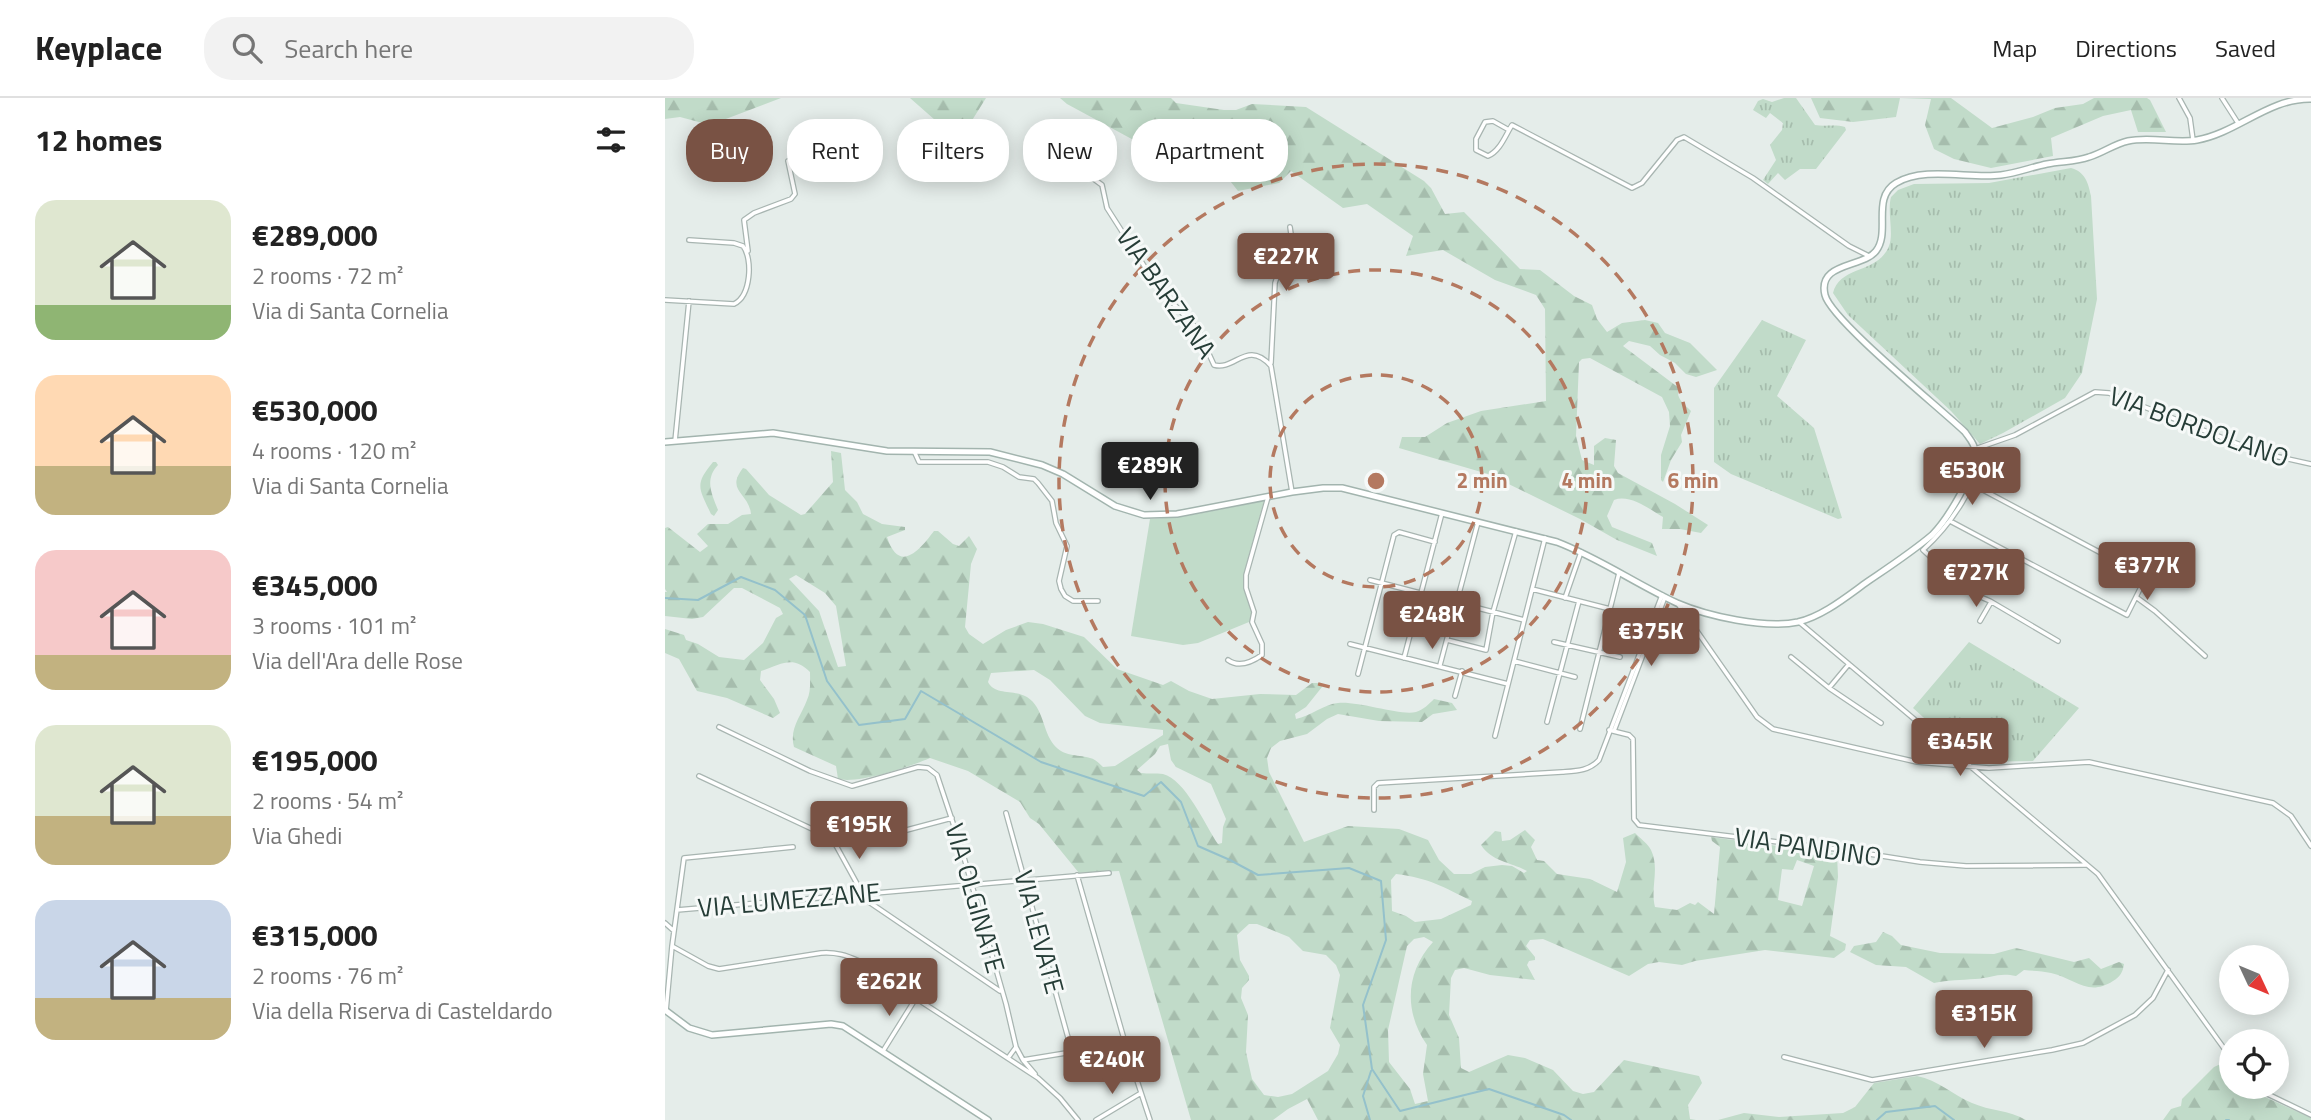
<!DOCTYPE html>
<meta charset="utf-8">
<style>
:root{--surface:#fff;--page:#f2f2f2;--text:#222;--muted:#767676;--line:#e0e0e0;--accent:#795244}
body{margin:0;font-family:"Titillium Web",sans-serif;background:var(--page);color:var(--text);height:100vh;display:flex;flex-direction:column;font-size:26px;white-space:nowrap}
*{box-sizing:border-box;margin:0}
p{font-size:23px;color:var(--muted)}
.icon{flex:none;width:38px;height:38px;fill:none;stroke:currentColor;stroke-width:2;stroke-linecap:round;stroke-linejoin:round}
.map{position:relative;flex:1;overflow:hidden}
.panel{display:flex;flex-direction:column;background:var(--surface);width:665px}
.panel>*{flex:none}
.hud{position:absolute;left:21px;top:21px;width:665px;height:63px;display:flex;gap:14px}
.needle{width:46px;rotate:134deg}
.buttons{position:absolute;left:1554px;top:847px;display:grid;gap:14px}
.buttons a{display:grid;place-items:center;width:70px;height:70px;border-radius:50%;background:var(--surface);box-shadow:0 4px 18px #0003;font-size:35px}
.price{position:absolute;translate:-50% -60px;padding:0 16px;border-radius:7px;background:var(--accent);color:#fff;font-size:23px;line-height:46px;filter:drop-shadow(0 2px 4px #0008)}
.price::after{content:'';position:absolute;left:50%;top:42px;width:21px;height:16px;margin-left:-10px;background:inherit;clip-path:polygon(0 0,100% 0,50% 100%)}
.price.selected{background:#222;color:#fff}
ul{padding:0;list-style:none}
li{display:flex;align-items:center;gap:21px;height:175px;padding:0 35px}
li span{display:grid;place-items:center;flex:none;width:196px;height:140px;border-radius:21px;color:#555}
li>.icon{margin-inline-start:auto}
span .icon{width:84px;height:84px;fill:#fffc;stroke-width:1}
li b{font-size:30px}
h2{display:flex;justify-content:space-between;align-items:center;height:84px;padding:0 35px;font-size:30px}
.chip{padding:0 24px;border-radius:28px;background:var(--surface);box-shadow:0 4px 18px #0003;font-size:24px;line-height:63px}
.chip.selected{background:var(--accent);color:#fff}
header{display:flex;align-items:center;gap:42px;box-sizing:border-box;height:98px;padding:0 35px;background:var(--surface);border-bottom:2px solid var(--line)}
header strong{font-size:33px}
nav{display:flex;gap:38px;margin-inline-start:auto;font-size:24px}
.search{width:490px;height:63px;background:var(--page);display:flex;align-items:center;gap:18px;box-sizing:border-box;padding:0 24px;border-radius:28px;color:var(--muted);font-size:26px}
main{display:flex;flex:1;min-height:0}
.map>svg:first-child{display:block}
.grass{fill:url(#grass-tufts)}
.forest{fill:url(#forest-firs);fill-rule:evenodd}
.pitch{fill:#c1dbc9}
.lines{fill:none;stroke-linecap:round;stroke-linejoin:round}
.stream{stroke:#94c1cb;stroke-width:2}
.street-casing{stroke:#a8b5b1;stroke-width:6}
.secondary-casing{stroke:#a2b4ae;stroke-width:8}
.street{stroke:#fff;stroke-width:3.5}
.secondary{stroke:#fff;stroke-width:5}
.ring{fill:none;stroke:#b47960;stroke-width:3.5;stroke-dasharray:12 9}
.labels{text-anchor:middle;stroke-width:6;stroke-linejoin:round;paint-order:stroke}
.street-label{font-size:26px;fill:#263d37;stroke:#f6f9f8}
.centre{fill:#b47960;stroke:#f6f9f8;stroke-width:3.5}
.ring-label{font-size:21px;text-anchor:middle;font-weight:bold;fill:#b47960;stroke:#f6f9f8;stroke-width:6;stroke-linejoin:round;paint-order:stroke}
</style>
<header>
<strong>Keyplace</strong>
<div class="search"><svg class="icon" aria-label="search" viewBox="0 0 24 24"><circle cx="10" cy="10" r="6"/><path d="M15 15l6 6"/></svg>Search here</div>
<nav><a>Map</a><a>Directions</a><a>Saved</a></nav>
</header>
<main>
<section class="panel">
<h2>12 homes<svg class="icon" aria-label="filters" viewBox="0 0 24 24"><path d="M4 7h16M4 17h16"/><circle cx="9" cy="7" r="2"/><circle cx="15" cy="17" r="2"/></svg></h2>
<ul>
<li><span style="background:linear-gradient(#dfe7d0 75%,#8fb573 0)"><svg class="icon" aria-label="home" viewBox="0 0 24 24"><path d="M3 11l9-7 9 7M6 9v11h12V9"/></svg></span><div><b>€289,000</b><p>2 rooms · 72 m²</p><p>Via di Santa Cornelia</p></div></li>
<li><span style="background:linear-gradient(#ffd9b3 65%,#c2b280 0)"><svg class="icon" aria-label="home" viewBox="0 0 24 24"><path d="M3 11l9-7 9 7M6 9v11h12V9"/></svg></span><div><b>€530,000</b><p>4 rooms · 120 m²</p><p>Via di Santa Cornelia</p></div></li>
<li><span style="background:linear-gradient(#f6c9c9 75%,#c2b280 0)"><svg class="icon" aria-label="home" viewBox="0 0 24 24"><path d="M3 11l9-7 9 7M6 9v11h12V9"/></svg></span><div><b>€345,000</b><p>3 rooms · 101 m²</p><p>Via dell'Ara delle Rose</p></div></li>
<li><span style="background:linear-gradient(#dfe7d0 65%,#c2b280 0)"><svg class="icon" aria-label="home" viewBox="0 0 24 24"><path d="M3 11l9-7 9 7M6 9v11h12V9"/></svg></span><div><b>€195,000</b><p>2 rooms · 54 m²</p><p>Via Ghedi</p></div></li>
<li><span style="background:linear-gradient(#c9d6e8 70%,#c2b280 0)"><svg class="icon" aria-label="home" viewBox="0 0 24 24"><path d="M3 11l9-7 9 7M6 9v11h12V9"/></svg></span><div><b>€315,000</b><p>2 rooms · 76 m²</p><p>Via della Riserva di Casteldardo</p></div></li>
</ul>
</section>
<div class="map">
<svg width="1646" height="1022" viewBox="0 0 1646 1022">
<defs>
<pattern id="grass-tufts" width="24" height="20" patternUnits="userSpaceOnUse" patternTransform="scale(1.75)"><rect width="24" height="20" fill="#c1dbc9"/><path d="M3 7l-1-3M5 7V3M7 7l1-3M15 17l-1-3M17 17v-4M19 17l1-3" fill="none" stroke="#a6bdad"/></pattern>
<pattern id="forest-firs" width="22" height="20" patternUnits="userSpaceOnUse" patternTransform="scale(1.75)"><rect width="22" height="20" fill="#c1dbc9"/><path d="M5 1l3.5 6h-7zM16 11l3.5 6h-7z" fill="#a6bdad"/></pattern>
</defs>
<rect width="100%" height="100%" fill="#e5edea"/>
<!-- grass -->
<path class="grass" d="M 1119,0 L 1131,0 L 1150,27 C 1160,29 1170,26 1180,29 L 1181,32 L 1151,71 L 1135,71 L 1120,82 L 1113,75 L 1103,86 L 1098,82 L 1111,62 L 1105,47 L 1117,32 L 1118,25 L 1105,15 L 1101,20 L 1088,12 L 1093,3 L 1098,1 L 1107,4 Z
M 1406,70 C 1420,74 1423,84 1426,98 L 1432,201 L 1417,275 L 1400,300 L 1338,335 L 1315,346 L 1286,313 L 1183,217 L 1168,195 C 1175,167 1213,176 1224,148 C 1229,135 1222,114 1226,99 L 1233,92 L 1249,86 L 1324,85 Z
M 1097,222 L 1141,242 L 1112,298 L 1149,330 L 1177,420 L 1173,421 L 1066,376 L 1049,364 L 1049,290 Z
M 1304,544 L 1414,610 L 1368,663 L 1308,664 L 1248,610 Z"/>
<!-- forest -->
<path class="forest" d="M 0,0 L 116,0 L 45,27 L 15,19 L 0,21 Z
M 245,0 L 321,0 L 306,24 L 270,22 Z
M 395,0 L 506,0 L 511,5 L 559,12 L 571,12 L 587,6 L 641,9 L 759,83 L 766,90 L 780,116 L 799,114 L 855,171 L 875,172 L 909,198 L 927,207 L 932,221 L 942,234 L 957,225 L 980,222 L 993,225 L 1000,235 L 1025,245 L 1052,272 L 1031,279 L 1021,276 L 1010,265 L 995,257 L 985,248 L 964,243 L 958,248 L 1014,290 C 1010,300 1019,306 1026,313 L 1016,337 L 1017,344 L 1006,362 L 998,384 L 996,382 L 996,357 L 1005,328 L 1004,314 L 997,299 L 925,260 L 917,261 L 914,264 L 911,338 L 917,362 L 929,367 L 929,348 L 940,340 L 951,342 L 949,368 L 953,375 L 1010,406 L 1043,427 L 1036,435 L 1015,431 L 997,431 L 998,419 C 984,411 965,396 949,402 L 942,418 L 947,429 L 987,445 L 992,458 L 952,442 L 915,421 L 823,376 L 734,350 L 737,339 L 760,339 L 782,325 L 816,313 L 881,303 L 880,211 L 871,197 L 830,182 L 778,152 L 741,158 L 748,138 L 702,106 L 678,110 L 626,73 L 614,85 L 573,93 L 551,65 L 500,59 L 402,6 Z
M 1146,0 L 1286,0 L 1327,30 L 1368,19 L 1390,10 L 1418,6 L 1429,0 L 1482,0 L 1485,2 L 1501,34 L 1473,34 L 1466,12 L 1438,18 L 1386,40 L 1388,58 L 1326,70 L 1289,61 L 1269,51 L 1260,27 L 1266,1 L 1235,0 L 1231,19 L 1188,24 L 1155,20 Z
M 166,353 L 176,355 L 180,392 L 192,404 L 198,416 L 217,426 L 240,429 L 240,432 L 222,439 C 234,476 254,453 269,433 L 273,433 L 288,446 L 294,448 L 304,438 L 312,451 L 306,466 L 300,529 L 304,536 L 318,546 L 341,532 L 363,524 L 378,526 L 419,539 L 452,571 L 498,587 L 506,583 L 524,593 L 547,601 L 595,596 L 631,597 L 647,585 L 656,585 L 657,589 L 641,609 L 630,616 L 631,621 C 645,618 660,606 673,605 C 694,603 735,618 751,614 C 758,612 764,606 769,601 L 787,605 L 792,612 L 768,616 L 757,624 L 714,623 L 673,616 L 662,621 L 642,636 L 615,643 L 606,650 L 602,660 L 604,674 L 639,744 L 683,728 L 734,731 L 763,742 L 774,762 L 789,776 L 806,776 L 820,769 L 837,767 L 847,768 L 859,775 L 862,773 C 846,764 827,764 816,747 L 830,733 L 836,734 L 837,743 L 845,742 L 860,732 L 870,742 L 866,749 L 872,762 L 879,763 L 892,776 L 925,781 L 952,794 L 961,764 L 958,740 L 970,735 C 975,740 983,746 986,752 C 995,771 985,790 990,809 L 1012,812 L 1025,805 L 1030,807 L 1033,804 L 1049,816 L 1055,749 L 1047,743 L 1046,739 L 1172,756 L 1173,779 L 1165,838 L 1181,846 L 1180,852 L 1169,860 L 1100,852 L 1030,863 L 1017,867 L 994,864 L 983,866 L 964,878 L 878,841 L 865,842 L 861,848 L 870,859 L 870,862 L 864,863 L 862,867 L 870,882 L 825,877 L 799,870 L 790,872 L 786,880 L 784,917 L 794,940 L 796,970 L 804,974 L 843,957 L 860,960 L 888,972 L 908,993 L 918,996 L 929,994 L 959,962 L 1034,978 L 1037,985 L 1023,1007 L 1025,1021 L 1031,1022 L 653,1022 L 642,1001 L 623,1011 L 608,1022 L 526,1022 L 454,773 L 414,775 L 374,726 L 365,720 L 355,704 L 303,673 L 265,660 C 244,669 194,686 173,681 L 171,668 L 129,649 C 124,631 136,618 142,602 C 146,594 145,583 145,574 C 128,557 117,566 96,573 L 95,582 L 109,601 L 115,615 L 108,620 L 62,600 L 32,593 L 14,561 L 0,555 L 0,531 L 19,537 L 21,542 L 33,546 L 54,559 L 79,562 L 98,545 L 111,520 L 118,516 L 115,510 L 77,490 L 69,490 L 38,519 L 27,521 L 0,518 L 0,494 L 2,494 L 0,491 L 0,430 L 3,429 L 35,454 L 43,448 L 32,436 L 43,426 L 63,426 L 77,417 L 86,416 C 84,395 60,393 78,370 L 81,371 L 104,397 L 136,417 L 140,416 L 168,384 ZM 131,477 L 160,495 L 171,508 L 181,568 L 173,569 L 154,513 L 124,481 ZM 369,572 L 385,582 L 420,618 L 435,625 L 498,632 L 498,637 L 450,668 L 438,669 C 434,665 430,661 425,660 C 411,656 399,659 389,647 C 377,632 379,610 362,599 C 349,591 330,598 323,584 L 326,575 ZM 503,646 L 506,662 L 511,669 L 546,686 L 561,721 L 558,729 L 557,745 L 553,746 C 540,727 520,681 498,676 C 491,675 483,676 476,675 L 472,672 L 490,656 L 495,648 ZM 1132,762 L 1149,768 L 1137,808 L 1113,802 L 1117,771 L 1128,772 ZM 731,776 C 764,780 778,789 807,803 L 806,807 L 776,821 L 750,824 L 741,818 L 727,813 L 726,782 ZM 584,826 L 592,826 L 624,839 L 638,853 L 661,857 L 671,867 L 675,877 L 665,930 L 675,947 L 673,956 L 663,973 L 627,996 L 613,999 L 599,997 L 587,981 L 581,954 L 583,917 L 576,900 L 577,890 L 584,882 L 584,878 L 575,862 L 572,837 ZM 759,839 L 768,844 C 740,875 739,914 762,947 L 758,976 L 763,1003 L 750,1006 L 745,991 L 724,964 L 723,932 L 742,848 L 749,841 Z
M 48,364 L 51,364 L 53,367 C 39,382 47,396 53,412 L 49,418 L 46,416 C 34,390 29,387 48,364 Z
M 1218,834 L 1227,838 L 1236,847 L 1275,855 L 1329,856 L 1351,850 L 1409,864 L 1424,860 L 1436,871 L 1454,864 L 1459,866 C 1458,874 1455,879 1448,883 C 1423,899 1411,881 1386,875 C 1378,873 1368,873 1359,872 L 1351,878 C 1334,874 1326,880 1310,881 C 1296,882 1283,882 1269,885 L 1241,869 L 1211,867 L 1185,854 L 1189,848 L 1211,844 Z
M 1560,964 L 1566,971 L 1566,989 L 1584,989 L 1589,994 L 1646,1020 L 1646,1022 L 1498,1022 L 1506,1011 L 1516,1008 L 1517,1001 L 1549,969 Z
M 1252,978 C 1273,982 1288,997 1307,1005 C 1325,1013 1344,1012 1361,1022 L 1053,1022 L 1079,1015 L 1114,1019 L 1178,1015 L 1190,1009 L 1209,985 Z"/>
<!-- pitch -->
<path class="pitch" d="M 599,403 L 580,472 C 579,478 578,484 580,490 C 583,502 591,512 584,524 L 533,545 L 518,547 L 466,538 L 485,421 L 516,419 Z"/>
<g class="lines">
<!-- stream -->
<path class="stream" d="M 0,500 L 33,502 L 76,479 L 110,492 L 140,517 L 162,583 L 194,627 L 240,621 L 256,593 L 376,664 L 479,698 L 496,684 L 516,704 L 533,748 L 565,762 L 593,777 L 684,770 L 716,783 L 721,842 L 698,907 L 707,971 L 735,1013 L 824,991 L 899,1017 L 906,1022
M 705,1022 L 698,998 L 706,973
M 1212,1022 L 1221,1014 L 1270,1008 L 1289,1022
M 1561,1022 L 1564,1022"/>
<defs>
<path id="street" d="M 1514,0 L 1525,20 L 1528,42
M 1557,0 L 1573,25
M 844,32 L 828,23 L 820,24 L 811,41 L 811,52 L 823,58 C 835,53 840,38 847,27 L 967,90 L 977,85 L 1012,42 L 1019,39 L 1088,80 L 1184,148 L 1204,158
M 418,73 L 437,87 L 442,110 L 492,188 L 533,232 L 549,267 C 570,273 582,241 606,268 L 627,394
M 83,153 L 79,122 L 89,115 L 126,101 L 130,96 L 123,63
M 0,202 L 69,206 C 86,198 88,161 78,148 L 69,145 L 24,142
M 606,265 L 610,185 L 626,136 L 625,129
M 10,343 L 24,203
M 249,353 L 254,364 L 323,364 L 338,369 L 354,379 L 369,381 L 373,385 L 387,403 L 391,425 L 402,448 L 394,483 L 396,491 L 400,498 L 408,503 L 433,503
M 1285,423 L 1462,517 L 1481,479 L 1305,385
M 1258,452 C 1281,431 1320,383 1310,351 L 1350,337 L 1430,294 L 1444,295 L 1596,355 L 1646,366
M 1258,452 L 1304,494 L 1325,503 L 1393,543
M 705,482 L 859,522
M 867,491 L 945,511
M 1471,499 L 1490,513 L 1540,558
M 900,500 L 916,454
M 1013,506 L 1092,619 L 1108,631 L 1252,664 L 1324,670 L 1424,664 L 1608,705 L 1626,718 L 1646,748
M 1315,523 L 1326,504
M 1134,524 L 1433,776 L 1566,960
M 782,542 L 821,552 L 828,514 L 851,433
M 889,544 L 955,559
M 685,546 L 843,586
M 1126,559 L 1164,590 L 1216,625
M 739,560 L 777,415
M 563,562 C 574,570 587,564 597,557 L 597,546 L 587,524 L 589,514 L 581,490 L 581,477 L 603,399
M 849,563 L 910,579
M 775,567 L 813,424
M 693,576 L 729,437 L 734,434 L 770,444
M 1164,590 L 1184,566
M 790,598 L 797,573
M 882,624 L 914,503
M 54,629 L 145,673 L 187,688 L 253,669 L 263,670 L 272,677 L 296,749 L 341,906 L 351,949 L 343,960
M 915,631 L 954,475
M 944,632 L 964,637 L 968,641 L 969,721 L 974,727 L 1179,752 L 1255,764 L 1301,768 L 1421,767
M 949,633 L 1000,499
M 830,638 L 880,440
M 34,678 L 177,745 L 204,742 L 287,720
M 709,712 L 709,689 L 713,685 L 897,674 C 911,673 924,673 934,662 L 997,497
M 341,715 L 407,954 L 358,962
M 168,742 L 201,802 L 335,893
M 412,777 L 463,955 L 485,1022
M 12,812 L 444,775
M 0,825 L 9,833
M 7,848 L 43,868 L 54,871 L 156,855 C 171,854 181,857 194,863 L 373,980 L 395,1000 L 413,1022
M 1,913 L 7,848 L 19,760 L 128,749
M 351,949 L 358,962 L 370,976
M 218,953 L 251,900
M 1119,959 L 1207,982 L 1387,952 L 1418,945 L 1470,917 L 1488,900 L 1503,872
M 1588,989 L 1646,1017
M 431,1022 L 476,995"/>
<path id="secondary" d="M 0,344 L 108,335 L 222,353 L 325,354 L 377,367 L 398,376 L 450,408 L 479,417 L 512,416 L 627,394 L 658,390 L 677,390 L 892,444 C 934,460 971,486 1012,505 C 1042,518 1100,531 1133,524 C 1158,518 1181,499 1202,484 C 1224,469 1247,454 1267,437 C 1282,422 1311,375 1310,353 C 1310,346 1304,340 1300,334 C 1275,310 1166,222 1160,197 C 1152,164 1198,170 1211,153 C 1226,134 1206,100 1231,85 C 1260,68 1304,81 1336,77 C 1352,75 1367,69 1382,66 C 1396,63 1411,64 1424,59 C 1438,55 1449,46 1463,43 C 1486,38 1510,46 1532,42 C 1572,35 1604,0 1646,1
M 0,912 L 24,930 L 47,937 L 166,926 L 178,928 L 323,1022"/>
</defs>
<!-- street casing -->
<use href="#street" class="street-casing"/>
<!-- secondary casing -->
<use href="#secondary" class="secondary-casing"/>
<!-- street -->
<use href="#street" class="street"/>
<!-- secondary -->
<use href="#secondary" class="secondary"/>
</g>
<!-- distance rings -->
<g class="ring">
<circle cx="711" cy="383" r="106"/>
<circle cx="711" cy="383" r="211"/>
<circle cx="711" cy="383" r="317"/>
</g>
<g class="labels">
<!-- street labels -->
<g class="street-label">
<text transform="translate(501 195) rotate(55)" y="9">VIA BARZANA</text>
<text transform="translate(1534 329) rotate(20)" y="9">VIA BORDOLANO</text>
<text transform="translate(1143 749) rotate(8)" y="9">VIA PANDINO</text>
<text transform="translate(310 800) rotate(74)" y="9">VIA OLGINATE</text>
<text transform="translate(124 802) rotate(-5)" y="9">VIA LUMEZZANE</text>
<text transform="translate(374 834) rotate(75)" y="9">VIA LEVATE</text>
</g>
</g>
<circle cx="711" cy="383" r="10" class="centre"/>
<g class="ring-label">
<text x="817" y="390">2 min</text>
<text x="922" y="390">4 min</text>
<text x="1028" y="390">6 min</text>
</g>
</svg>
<div class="buttons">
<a><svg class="needle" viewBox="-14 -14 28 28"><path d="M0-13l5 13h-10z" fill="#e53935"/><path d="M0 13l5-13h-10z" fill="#767676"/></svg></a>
<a><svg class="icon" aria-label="locate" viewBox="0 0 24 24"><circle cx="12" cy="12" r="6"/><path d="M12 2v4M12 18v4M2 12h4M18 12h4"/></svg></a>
</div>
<b class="price" style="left:621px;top:195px">€227K</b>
<b class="price selected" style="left:485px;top:404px">€289K</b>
<b class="price" style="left:1307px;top:409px">€530K</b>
<b class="price" style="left:1482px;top:504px">€377K</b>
<b class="price" style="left:1311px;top:511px">€727K</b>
<b class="price" style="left:767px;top:553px">€248K</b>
<b class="price" style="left:986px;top:570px">€375K</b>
<b class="price" style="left:1295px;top:680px">€345K</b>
<b class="price" style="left:194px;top:763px">€195K</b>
<b class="price" style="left:224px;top:920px">€262K</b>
<b class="price" style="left:1319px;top:952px">€315K</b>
<b class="price" style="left:447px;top:998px">€240K</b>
<div class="hud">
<a class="chip selected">Buy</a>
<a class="chip">Rent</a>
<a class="chip">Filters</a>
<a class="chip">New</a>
<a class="chip">Apartment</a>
</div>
</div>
</main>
